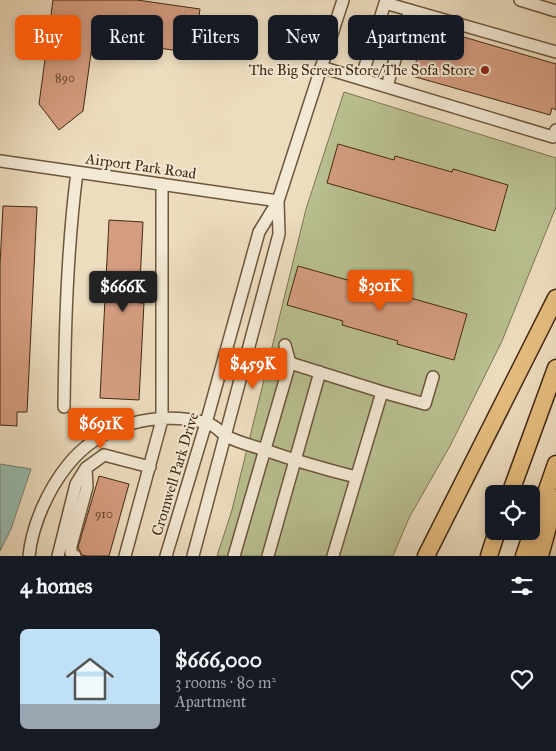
<!DOCTYPE html>
<meta charset="utf-8">
<style>
:root{--surface:#171b24;--page:#242831;--text:#f1f3f6;--muted:#9ea1a6;--accent:#ea580c}
body{margin:0;font-family:"IM FELL Great Primer",serif;background:var(--page);color:var(--text);height:100vh;display:flex;flex-direction:column;font-size:19px;white-space:nowrap}
*{box-sizing:border-box;margin:0}
p{font-size:16px;color:var(--muted)}
.icon{flex:none;width:28px;height:28px;fill:none;stroke:currentColor;stroke-width:2;stroke-linecap:round;stroke-linejoin:round}
.map{position:relative;height:556px;overflow:hidden}
.sheet{display:flex;flex-direction:column;background:var(--surface);flex:1}
.sheet>*{flex:none}
.guide{position:absolute;left:15px;top:15px;width:526px;height:45px;display:flex;gap:10px}
.fabs{position:absolute;left:485px;top:485px;display:grid;gap:10px}
.fabs a{display:grid;place-items:center;width:55px;height:55px;border-radius:8px;background:var(--surface);box-shadow:0 2px 8px #0003;font-size:25px}
.price{position:absolute;translate:-50% -42px;padding:0 11px;border-radius:5px;background:var(--accent);color:#fff;font-size:16px;line-height:32px;filter:drop-shadow(0 1px 2px #0008)}
.price::after{content:'';position:absolute;left:50%;top:30px;width:15px;height:11px;margin-left:-8px;background:inherit;clip-path:polygon(0 0,100% 0,50% 100%)}
.price.active{background:#222;color:#fff}
ul{padding:0;list-style:none}
li{display:flex;align-items:center;gap:15px;height:125px;padding:0 20px}
li span{display:grid;place-items:center;flex:none;width:140px;height:100px;border-radius:8px;color:#555}
li>.icon{margin-inline-start:auto}
span .icon{width:60px;height:60px;fill:#fffc;stroke-width:1}
li b{font-size:21px}
h2{display:flex;justify-content:space-between;align-items:center;height:60px;padding:0 20px;font-size:21px}
.tag{padding:0 18px;border-radius:8px;background:var(--surface);box-shadow:0 2px 8px #0003;font-size:18px;line-height:45px}
.tag.active{background:var(--accent);color:#fff}
.map>svg:first-child{display:block}
.green{fill:#b9c091;stroke:#7e7451}
.water{fill:#9abcaf;stroke:#778170}
.building{fill:#d49d80;stroke:#422911}
.lines{fill:none;stroke-linecap:round;stroke-linejoin:round}
.minor-casing{stroke:#6d563c;stroke-width:14}
.highway-casing{stroke:#422911;stroke-width:19}
.minor{stroke:#f3e9d5;stroke-width:11}
.highway{stroke:#e6be80;stroke-width:16}
.poi-dot{fill:#8f2418;stroke:#f3e9d5;stroke-width:2}
.labels{text-anchor:middle;stroke-width:4;stroke-linejoin:round;paint-order:stroke}
.number-label{font-size:12px;fill:#66462d}
.poi-label{font-size:15px;fill:#422911;stroke:#f3e9d5;text-anchor:end}
.street-label{font-size:15px;fill:#422911;stroke:#f3e9d5}
</style>
<div class="map">
<svg width="556" height="556" viewBox="0 0 556 556">
<rect width="100%" height="100%" fill="#edddbf"/>
<filter id="stains"><feTurbulence type="fractalNoise" baseFrequency=".004" numOctaves="4"/><feColorMatrix values="0 0 0 0 .2 0 0 0 0 .09 0 0 0 0 .02 0 0 0 .5 -.17"/></filter>
<radialGradient id="worn" r=".72"><stop offset=".6" stop-color="#630" stop-opacity="0"/><stop offset="1" stop-color="#630" stop-opacity=".3"/></radialGradient>
<!-- green -->
<path class="green" d="M 344,92 L 556,158 L 556,207 L 502,341 L 450,446 L 409,518 L 393,556 L 217,556 L 232,510 L 306,209 Z"/>
<!-- water -->
<path class="water" d="M 0,464 L 31,469 L 11,529 L 0,551 Z"/>
<!-- building -->
<path class="building" d="M 53,0 L 137,0 L 200,9 L 196,38 L 180,51 L 93,39 L 83,111 L 59,130 L 39,104 Z
M 426,26 L 556,64 L 556,110 L 552,108 L 550,115 L 412,76 Z
M 338,144 L 394,160 L 395,156 L 452,172 L 453,169 L 508,185 L 495,231 L 327,183 Z
M 3,206 L 37,207 L 27,412 L 17,412 L 17,426 L 0,425 L 0,265 Z
M 109,220 L 143,222 L 139,303 L 144,303 L 139,400 L 100,398 Z
M 298,266 L 467,314 L 454,360 L 397,344 L 398,341 L 342,325 L 343,321 L 287,305 Z
M 99,476 L 129,484 L 109,556 L 87,556 L 82,555 L 78,547 Z"/>
<g class="lines">
<defs>
<path id="minor" d="M 520,0 L 556,11
M 321,67 L 553,137 L 556,130
M 361,79 L 385,3 L 556,52
M 387,86 L 410,10
M 0,161 L 278,201
M 285,345 L 290,363 L 382,392 L 333,556
M 382,392 L 425,404 L 433,377
M 64,407 C 65,329 67,250 77,172
M 29,556 C 32,525 48,490 67,466 C 100,424 156,410 207,423 C 215,425 220,432 226,436 C 237,442 250,445 262,449 C 293,460 324,469 356,477
M 58,556 L 76,484 L 86,468 L 104,455 L 150,467
M 75,556 L 71,553 L 71,546 L 87,487 L 86,468
M 125,556 L 162,420 L 162,184
M 166,556 L 206,423 L 259,232 L 278,201 L 343,0
M 193,556 L 279,234 L 278,201
M 234,556 L 290,363
M 268,556 L 320,372"/>
<path id="highway" d="M 510,494 L 556,368
M 426,556 L 556,298
M 489,556 L 497,531
M 524,556 L 556,464
M 540,556 L 556,498"/>
</defs>
<!-- minor casing -->
<use href="#minor" class="minor-casing"/>
<!-- highway casing -->
<use href="#highway" class="highway-casing"/>
<!-- minor -->
<use href="#minor" class="minor"/>
<!-- highway -->
<use href="#highway" class="highway"/>
</g>
<!-- markers -->
<circle class="poi-dot" cx="485" cy="70" r="5"/>
<g class="labels">
<!-- number labels -->
<g class="number-label">
<text x="65" y="82">890</text>
<text x="104" y="518">910</text>
</g>
<!-- poi labels -->
<g class="poi-label">
<text x="475" y="75">The Big Screen Store/The Sofa Store</text>
</g>
<!-- street labels -->
<g class="street-label">
<text transform="translate(141 166) rotate(8)" y="5">Airport Park Road</text>
<text transform="translate(175 474) rotate(-73)" y="5">Cromwell Park Drive</text>
</g>
</g>
<rect width="100%" height="100%" filter="url(#stains)"/>
<rect width="100%" height="100%" fill="url(#worn)"/>
</svg>
<div class="fabs">
<a><svg class="icon" aria-label="locate" viewBox="0 0 24 24"><circle cx="12" cy="12" r="6"/><path d="M12 2v4M12 18v4M2 12h4M18 12h4"/></svg></a>
</div>
<b class="price" style="left:380px;top:312px">$301K</b>
<b class="price active" style="left:123px;top:313px">$666K</b>
<b class="price" style="left:253px;top:390px">$459K</b>
<b class="price" style="left:101px;top:450px">$691K</b>
<div class="guide">
<a class="tag active">Buy</a>
<a class="tag">Rent</a>
<a class="tag">Filters</a>
<a class="tag">New</a>
<a class="tag">Apartment</a>
</div>
</div>
<section class="sheet">
<h2>4 homes<svg class="icon" aria-label="filters" viewBox="0 0 24 24"><path d="M4 7h16M4 17h16"/><circle cx="9" cy="7" r="2"/><circle cx="15" cy="17" r="2"/></svg></h2>
<ul>
<li><span style="background:linear-gradient(#bfe0f5 75%,#9aa5b1 0)"><svg class="icon" aria-label="home" viewBox="0 0 24 24"><path d="M3 11l9-7 9 7M6 9v11h12V9"/></svg></span><div><b>$666,000</b><p>3 rooms · 80 m²</p><p>Apartment</p></div><svg class="icon" aria-label="heart" viewBox="0 0 24 24"><path d="M12 20l-8-8c-3-5 5-10 8-4 3-6 11-1 8 4z"/></svg></li>
</ul>
</section>
